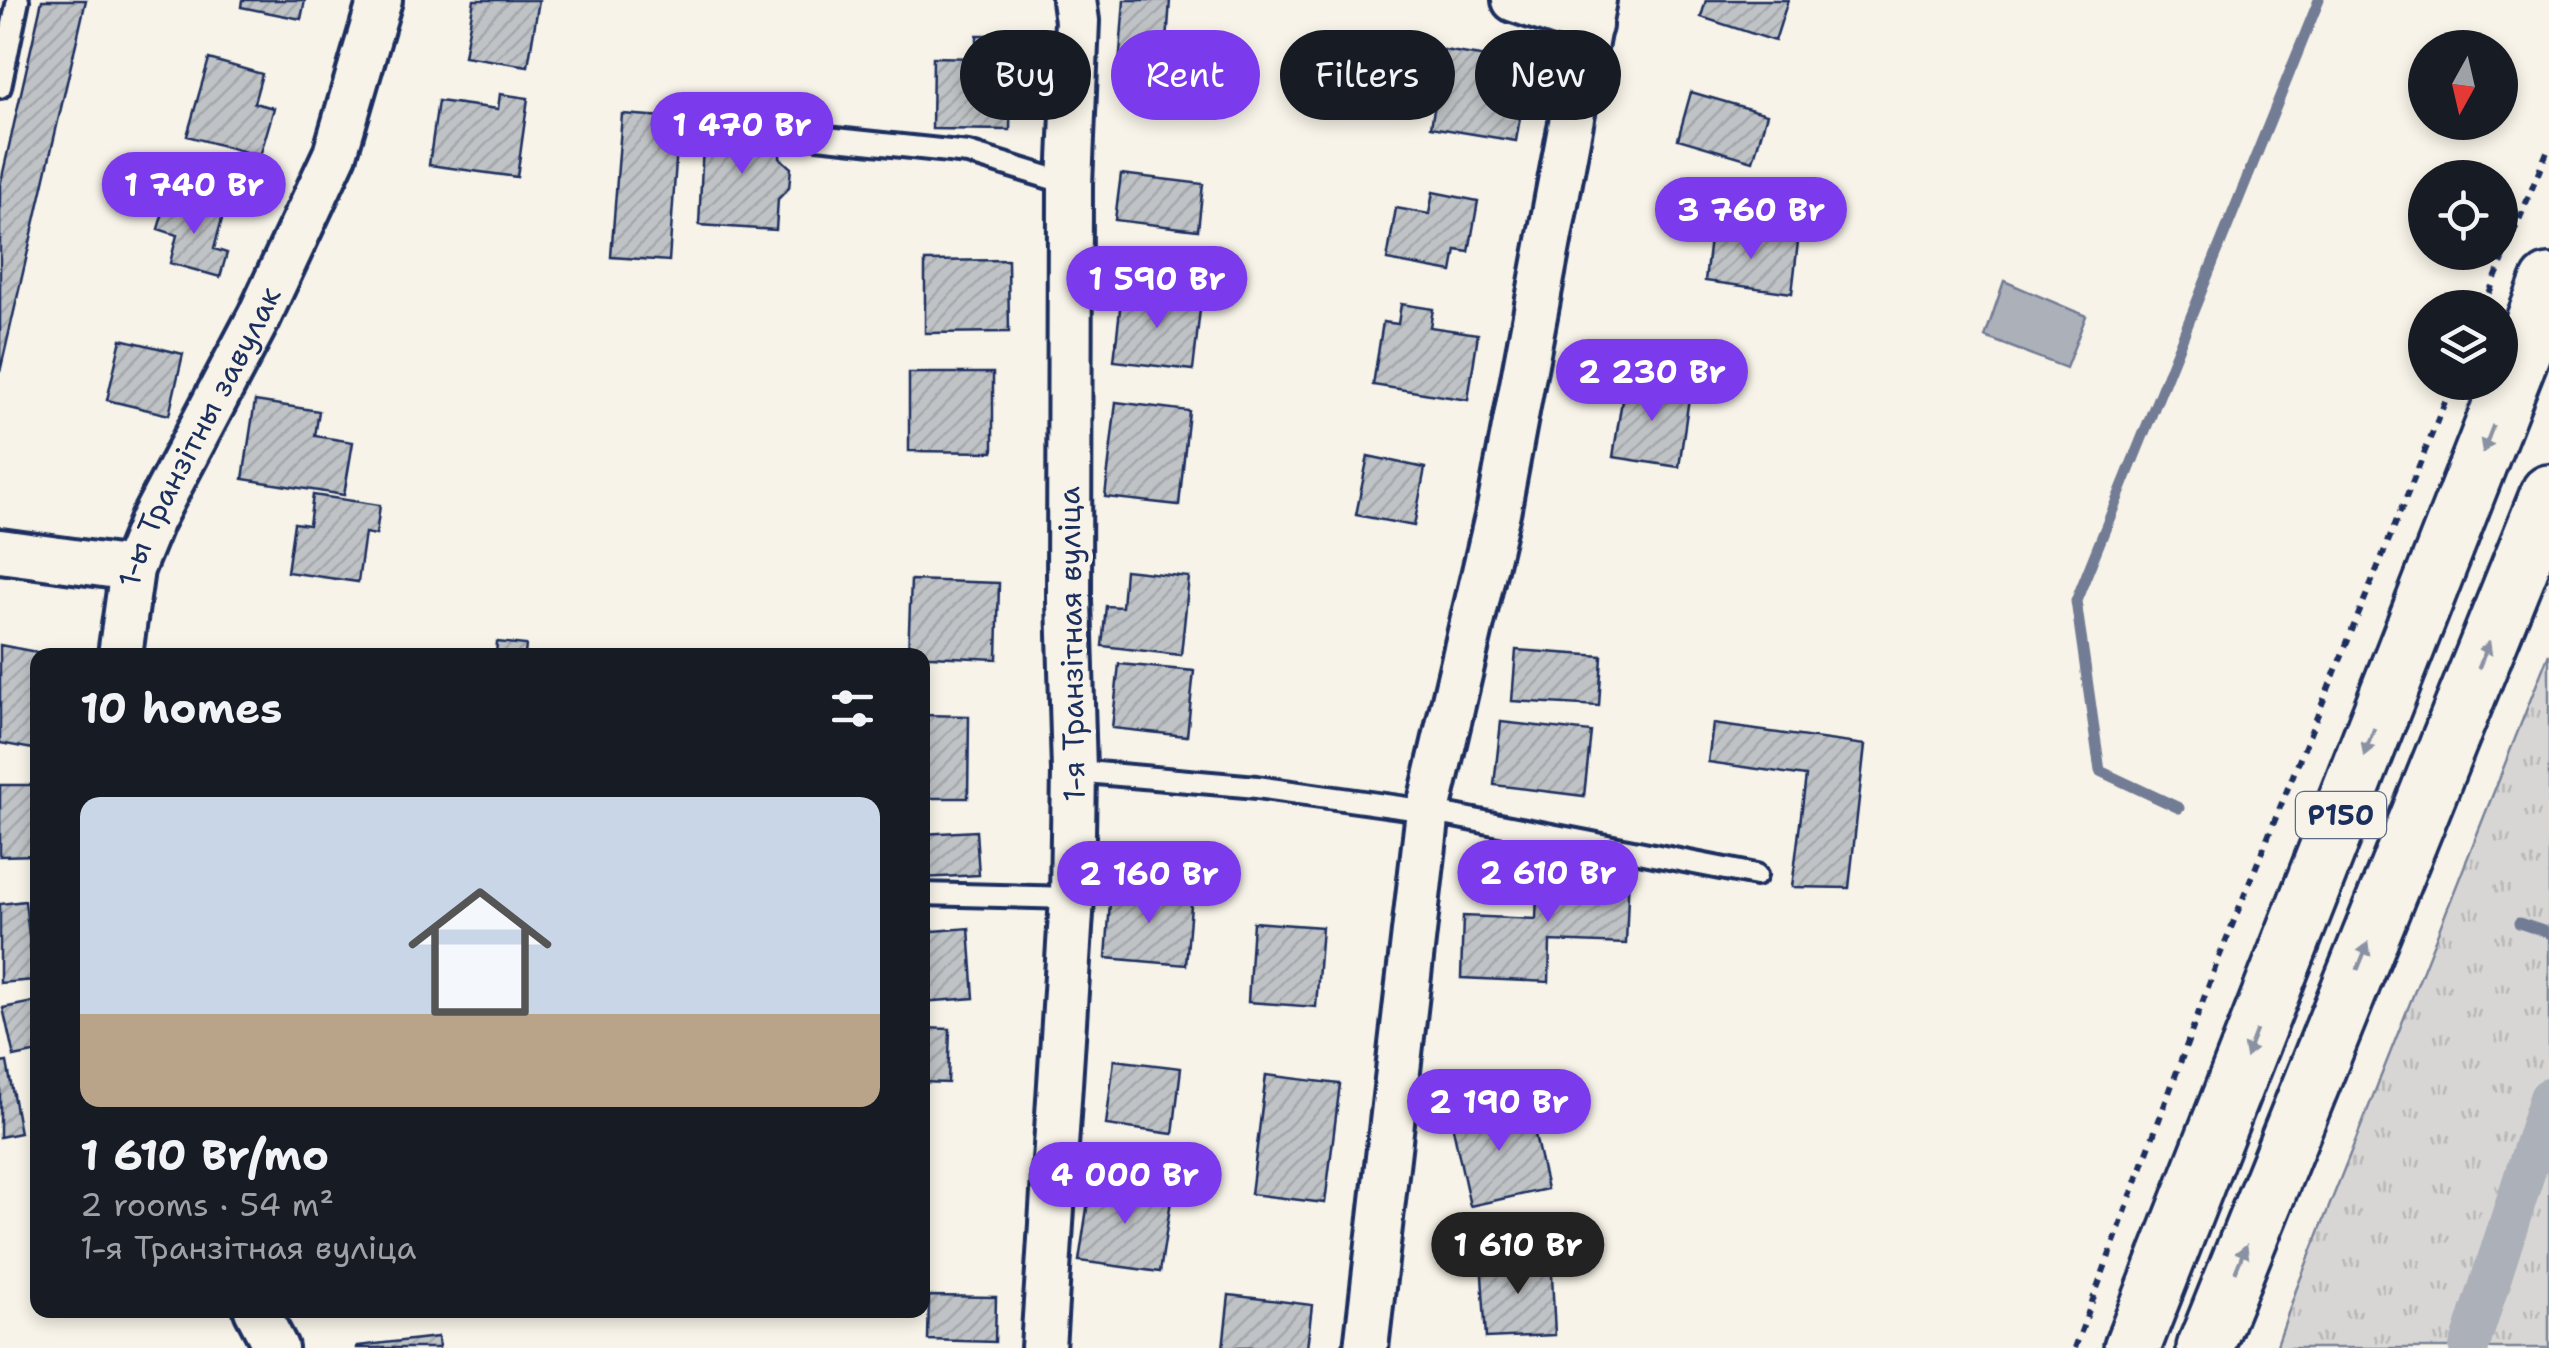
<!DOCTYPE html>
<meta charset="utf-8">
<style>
:root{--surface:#171b24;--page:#242831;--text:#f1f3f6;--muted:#9ea1a6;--line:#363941;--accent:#7c3aed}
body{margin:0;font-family:"Shantell Sans",sans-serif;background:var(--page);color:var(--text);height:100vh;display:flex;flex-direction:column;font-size:38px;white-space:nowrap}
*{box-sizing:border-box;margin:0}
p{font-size:32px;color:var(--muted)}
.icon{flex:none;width:55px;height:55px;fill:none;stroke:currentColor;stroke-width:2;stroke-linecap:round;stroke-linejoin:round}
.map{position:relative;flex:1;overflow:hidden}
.drawer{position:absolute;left:30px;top:648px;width:900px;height:670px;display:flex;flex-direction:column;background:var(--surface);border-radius:20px;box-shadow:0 5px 15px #0003}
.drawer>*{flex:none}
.top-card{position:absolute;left:960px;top:30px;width:950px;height:90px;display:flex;gap:20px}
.needle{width:65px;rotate:188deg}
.fabs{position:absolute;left:2408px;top:30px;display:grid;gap:20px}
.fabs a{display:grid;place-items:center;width:110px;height:110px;border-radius:50%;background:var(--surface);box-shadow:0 5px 15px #0003;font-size:50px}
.price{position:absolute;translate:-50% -85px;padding:0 22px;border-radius:35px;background:var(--accent);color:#fff;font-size:32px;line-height:65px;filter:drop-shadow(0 2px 5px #0008)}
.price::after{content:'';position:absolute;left:50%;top:60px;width:30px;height:22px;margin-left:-15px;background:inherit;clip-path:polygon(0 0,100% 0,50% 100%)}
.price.on{background:#222;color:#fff}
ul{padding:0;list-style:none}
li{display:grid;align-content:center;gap:20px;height:530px;padding:0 50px}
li+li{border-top:2px solid var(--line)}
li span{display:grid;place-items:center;height:310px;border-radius:20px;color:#555}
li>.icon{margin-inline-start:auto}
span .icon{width:180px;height:180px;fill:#fffc;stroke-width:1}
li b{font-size:42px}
h2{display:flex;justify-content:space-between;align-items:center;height:120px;padding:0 50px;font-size:42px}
.tag{padding:0 35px;border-radius:45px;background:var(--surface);box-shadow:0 5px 15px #0003;font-size:35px;line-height:90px}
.tag.on{background:var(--accent);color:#fff}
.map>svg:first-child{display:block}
.grass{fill:url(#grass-tufts);stroke:#798299;stroke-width:2.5}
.water{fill:#acb0b9;stroke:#727c95;stroke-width:2.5}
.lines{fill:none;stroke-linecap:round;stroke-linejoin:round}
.stream{stroke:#727c95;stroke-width:11}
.canal{stroke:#acb0b9;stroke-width:40}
.building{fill:url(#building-hatch);stroke:#1b2f5e;stroke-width:2.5}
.lane-casing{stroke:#1b2f5e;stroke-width:28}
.street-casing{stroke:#1b2f5e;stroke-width:50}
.primary-casing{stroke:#1b2f5e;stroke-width:62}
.path{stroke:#1b2f5e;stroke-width:6;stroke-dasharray:8 8;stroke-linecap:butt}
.lane{stroke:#f7f3e8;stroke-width:20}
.street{stroke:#f7f3e8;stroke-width:42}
.primary{stroke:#f7f3e8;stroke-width:55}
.oneway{fill:#8991a3}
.labels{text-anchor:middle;stroke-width:9;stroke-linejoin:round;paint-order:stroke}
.shield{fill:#f7f3e8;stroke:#5d6a87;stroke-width:2.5}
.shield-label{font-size:28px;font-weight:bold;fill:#1b2f5e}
.street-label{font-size:30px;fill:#1b2f5e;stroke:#f7f3e8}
</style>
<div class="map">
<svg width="2549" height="1348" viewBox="0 0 2549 1348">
<defs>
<pattern id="grass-tufts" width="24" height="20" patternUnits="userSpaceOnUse" patternTransform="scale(2.5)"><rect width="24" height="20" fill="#d7d6d4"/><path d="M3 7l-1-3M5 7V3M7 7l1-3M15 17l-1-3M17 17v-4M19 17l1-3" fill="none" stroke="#b8b8b8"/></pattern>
<pattern id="building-hatch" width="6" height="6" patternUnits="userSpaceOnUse" patternTransform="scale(2.5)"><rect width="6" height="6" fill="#c0c3c5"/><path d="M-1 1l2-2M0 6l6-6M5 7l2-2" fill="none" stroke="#a4a8ac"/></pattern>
</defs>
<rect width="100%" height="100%" fill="#f7f3e8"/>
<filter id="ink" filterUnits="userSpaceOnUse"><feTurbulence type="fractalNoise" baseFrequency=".01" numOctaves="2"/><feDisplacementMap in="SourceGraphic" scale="20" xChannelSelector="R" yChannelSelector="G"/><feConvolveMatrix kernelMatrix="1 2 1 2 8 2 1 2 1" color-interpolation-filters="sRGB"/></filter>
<g filter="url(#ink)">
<!-- grass -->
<path class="grass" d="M 2549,653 L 2549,1348 L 2276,1348 L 2296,1290 Z"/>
<!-- water -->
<path class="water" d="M 2004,281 L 2086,316 L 2066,368 L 1985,337 Z"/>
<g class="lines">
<!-- stream -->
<path class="stream" d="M 2179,808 L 2100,771 L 2076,601 L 2319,0
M 2519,923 L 2549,933"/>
<!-- canal -->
<path class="canal" d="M 2469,1348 L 2549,1098"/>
</g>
<!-- building -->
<path class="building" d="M 42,0 L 86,0 L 0,372 L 0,186 Z
M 242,0 L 305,0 L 301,19 L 241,7 Z
M 474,0 L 539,0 L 528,66 L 464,56 Z
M 1124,0 L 1170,0 L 1164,84 L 1118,80 Z
M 1706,0 L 1788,0 L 1775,41 L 1701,17 Z
M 977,35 L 1012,35 L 1010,130 L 932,129 L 933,57 L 977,58 Z
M 1444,50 L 1529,64 L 1516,141 L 1431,127 Z
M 209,59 L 262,74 L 254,103 L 274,108 L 260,156 L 187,136 Z
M 1691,92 L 1767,114 L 1753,161 L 1678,139 Z
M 500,94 L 528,98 L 517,177 L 429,165 L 438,101 L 498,109 Z
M 622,114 L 679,118 L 669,261 L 611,257 Z
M 704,124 L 781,128 L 780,158 L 791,168 L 789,188 L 778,199 L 776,230 L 699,225 Z
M 1121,174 L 1203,184 L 1198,230 L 1115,220 Z
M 1433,192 L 1478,201 L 1469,252 L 1456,250 L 1452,272 L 1387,260 L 1396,208 L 1429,214 Z
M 167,199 L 223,215 L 214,249 L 227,253 L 220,277 L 170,263 L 177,235 L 158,229 Z
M 1711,230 L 1798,242 L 1792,293 L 1705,281 Z
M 1008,260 L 1009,332 L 925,333 L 925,261 Z
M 1122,292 L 1201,301 L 1193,370 L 1114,361 Z
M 1401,304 L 1433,309 L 1430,327 L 1478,334 L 1468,400 L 1373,385 L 1383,322 L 1398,324 Z
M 121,339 L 183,354 L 169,415 L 107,400 Z
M 909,373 L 993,373 L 993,452 L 909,451 Z
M 1625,381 L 1690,391 L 1679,467 L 1613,457 Z
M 255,401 L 319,411 L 315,436 L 353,442 L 344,495 L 243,479 Z
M 1116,402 L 1189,411 L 1179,505 L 1105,497 Z
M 1368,456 L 1425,468 L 1414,526 L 1356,515 Z
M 313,495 L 380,505 L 376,535 L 365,533 L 358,582 L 287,572 L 294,523 L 309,525 Z
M 1125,570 L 1189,577 L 1181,655 L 1102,646 L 1106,606 L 1122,607 Z
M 911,580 L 999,583 L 997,659 L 908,655 Z
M 497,642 L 526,645 L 525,655 L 496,655 Z
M 0,645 L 52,655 L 38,655 L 38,750 L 0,743 Z
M 1516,650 L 1602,656 L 1599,706 L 1512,701 Z
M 1119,664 L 1194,671 L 1187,736 L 1112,728 Z
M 922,715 L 969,716 L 968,798 L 922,798 Z
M 1501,722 L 1591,732 L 1584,796 L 1494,785 Z
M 1713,724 L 1865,745 L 1849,888 L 1792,887 L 1806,776 L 1708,762 Z
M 0,785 L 37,785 L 38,855 L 0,856 Z
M 976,831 L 979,875 L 922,878 L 922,834 Z
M 1538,867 L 1629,871 L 1626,944 L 1550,941 L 1549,982 L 1461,978 L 1463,916 L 1536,919 Z
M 1111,888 L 1192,894 L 1186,965 L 1106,958 Z
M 25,901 L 34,980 L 0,983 L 0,904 Z
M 1253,922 L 1322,927 L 1316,1007 L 1248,1002 Z
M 969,928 L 974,998 L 922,1002 L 922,932 Z
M 38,1001 L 38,1052 L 14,1057 L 3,1008 Z
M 922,1028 L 950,1029 L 948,1083 L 922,1082 Z
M 1114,1060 L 1181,1068 L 1173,1134 L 1106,1125 Z
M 7,1062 L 20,1133 L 0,1137 L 0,1063 Z
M 1266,1075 L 1340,1084 L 1325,1203 L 1251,1194 Z
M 1528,1103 L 1547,1189 L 1470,1206 L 1451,1119 Z
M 1091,1182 L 1172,1194 L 1160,1272 L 1079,1261 Z
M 1551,1256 L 1555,1335 L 1486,1338 L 1481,1260 Z
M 1229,1295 L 1312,1305 L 1307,1348 L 1223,1348 Z
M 929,1296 L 996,1297 L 995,1342 L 928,1340 Z
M 438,1337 L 439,1348 L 357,1348 L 357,1346 Z"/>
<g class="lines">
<defs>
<path id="lane" d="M 0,87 L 18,0
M 817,137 L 968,153 L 1070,184
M 1074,771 L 1257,787 L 1428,811 L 1756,875
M 922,894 L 1072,898"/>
<g id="street">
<path d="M 1514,0 L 1590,26"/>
<path d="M 0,551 L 132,569"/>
<path id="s1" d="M 120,655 L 132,569 L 152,520 L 259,317 L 335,154 L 380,0"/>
<path d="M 256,1310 L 276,1348"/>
<path d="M 1043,1348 L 1072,898 L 1074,771 L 1069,600 L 1070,184 L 1077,21 L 1074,0"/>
<path d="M 1366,1348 L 1428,811 L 1499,508 L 1594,0"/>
</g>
<path id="primary" d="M 2132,1348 L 2549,283
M 2205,1348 L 2549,493"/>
</defs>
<!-- lane casing -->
<use href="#lane" class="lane-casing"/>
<!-- street casing -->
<use href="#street" class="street-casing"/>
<!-- primary casing -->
<use href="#primary" class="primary-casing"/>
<!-- path -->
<path class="path" d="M 2483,308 L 2549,147
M 2075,1348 L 2218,960 L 2453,382"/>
<!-- lane -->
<use href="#lane" class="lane"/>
<!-- street -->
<use href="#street" class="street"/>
<!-- primary -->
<use href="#primary" class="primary"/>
</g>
<!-- one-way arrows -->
<defs><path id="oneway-solid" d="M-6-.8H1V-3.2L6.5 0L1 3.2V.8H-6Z" transform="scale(2.5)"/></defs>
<g class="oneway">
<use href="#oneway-solid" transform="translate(2488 439) rotate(111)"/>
<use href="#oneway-solid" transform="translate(2484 655) rotate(-68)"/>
<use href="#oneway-solid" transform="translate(2369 742) rotate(111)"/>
<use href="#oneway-solid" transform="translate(2363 956) rotate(-68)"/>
<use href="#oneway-solid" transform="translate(2251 1044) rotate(111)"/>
<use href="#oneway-solid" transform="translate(2241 1258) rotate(-68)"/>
</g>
</g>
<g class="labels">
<!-- shield labels -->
<rect class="shield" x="2296" y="792" width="90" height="46" rx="8"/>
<g class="shield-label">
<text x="2341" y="825">Р150</text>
</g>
<!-- street labels -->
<g class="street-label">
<text dy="10" stroke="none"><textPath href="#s1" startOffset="235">1-ы Транзітны завулак</textPath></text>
<text transform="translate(1072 644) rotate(-91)" y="10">1-я Транзітная вуліца</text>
</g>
</g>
</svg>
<div class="fabs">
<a><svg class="needle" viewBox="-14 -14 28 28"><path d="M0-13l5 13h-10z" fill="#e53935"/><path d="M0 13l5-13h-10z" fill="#9ea1a6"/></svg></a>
<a><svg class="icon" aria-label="locate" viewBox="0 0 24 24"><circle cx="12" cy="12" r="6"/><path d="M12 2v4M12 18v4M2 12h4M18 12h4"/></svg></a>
<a><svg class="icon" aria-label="layers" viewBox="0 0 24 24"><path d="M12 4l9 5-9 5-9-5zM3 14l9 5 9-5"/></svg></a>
</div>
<b class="price" style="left:742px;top:177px">1 470 Br</b>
<b class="price" style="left:194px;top:237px">1 740 Br</b>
<b class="price" style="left:1751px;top:262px">3 760 Br</b>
<b class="price" style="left:1157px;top:331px">1 590 Br</b>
<b class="price" style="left:1652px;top:424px">2 230 Br</b>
<b class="price" style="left:1548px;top:925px">2 610 Br</b>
<b class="price" style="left:1149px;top:926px">2 160 Br</b>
<b class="price" style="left:1499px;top:1154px">2 190 Br</b>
<b class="price" style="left:1125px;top:1227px">4 000 Br</b>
<b class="price on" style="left:1518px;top:1297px">1 610 Br</b>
<div class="top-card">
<a class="tag">Buy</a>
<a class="tag on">Rent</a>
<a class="tag">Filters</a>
<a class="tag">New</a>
</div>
<section class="drawer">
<h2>10 homes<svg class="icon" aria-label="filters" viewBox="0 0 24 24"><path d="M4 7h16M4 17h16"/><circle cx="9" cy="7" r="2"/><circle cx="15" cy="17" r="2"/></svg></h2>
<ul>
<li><span style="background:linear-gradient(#c9d6e8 70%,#b9a48a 0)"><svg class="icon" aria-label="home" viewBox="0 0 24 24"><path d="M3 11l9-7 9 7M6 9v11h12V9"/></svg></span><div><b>1 610 Br/mo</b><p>2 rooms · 54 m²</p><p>1-я Транзітная вуліца</p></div></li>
</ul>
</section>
</div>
